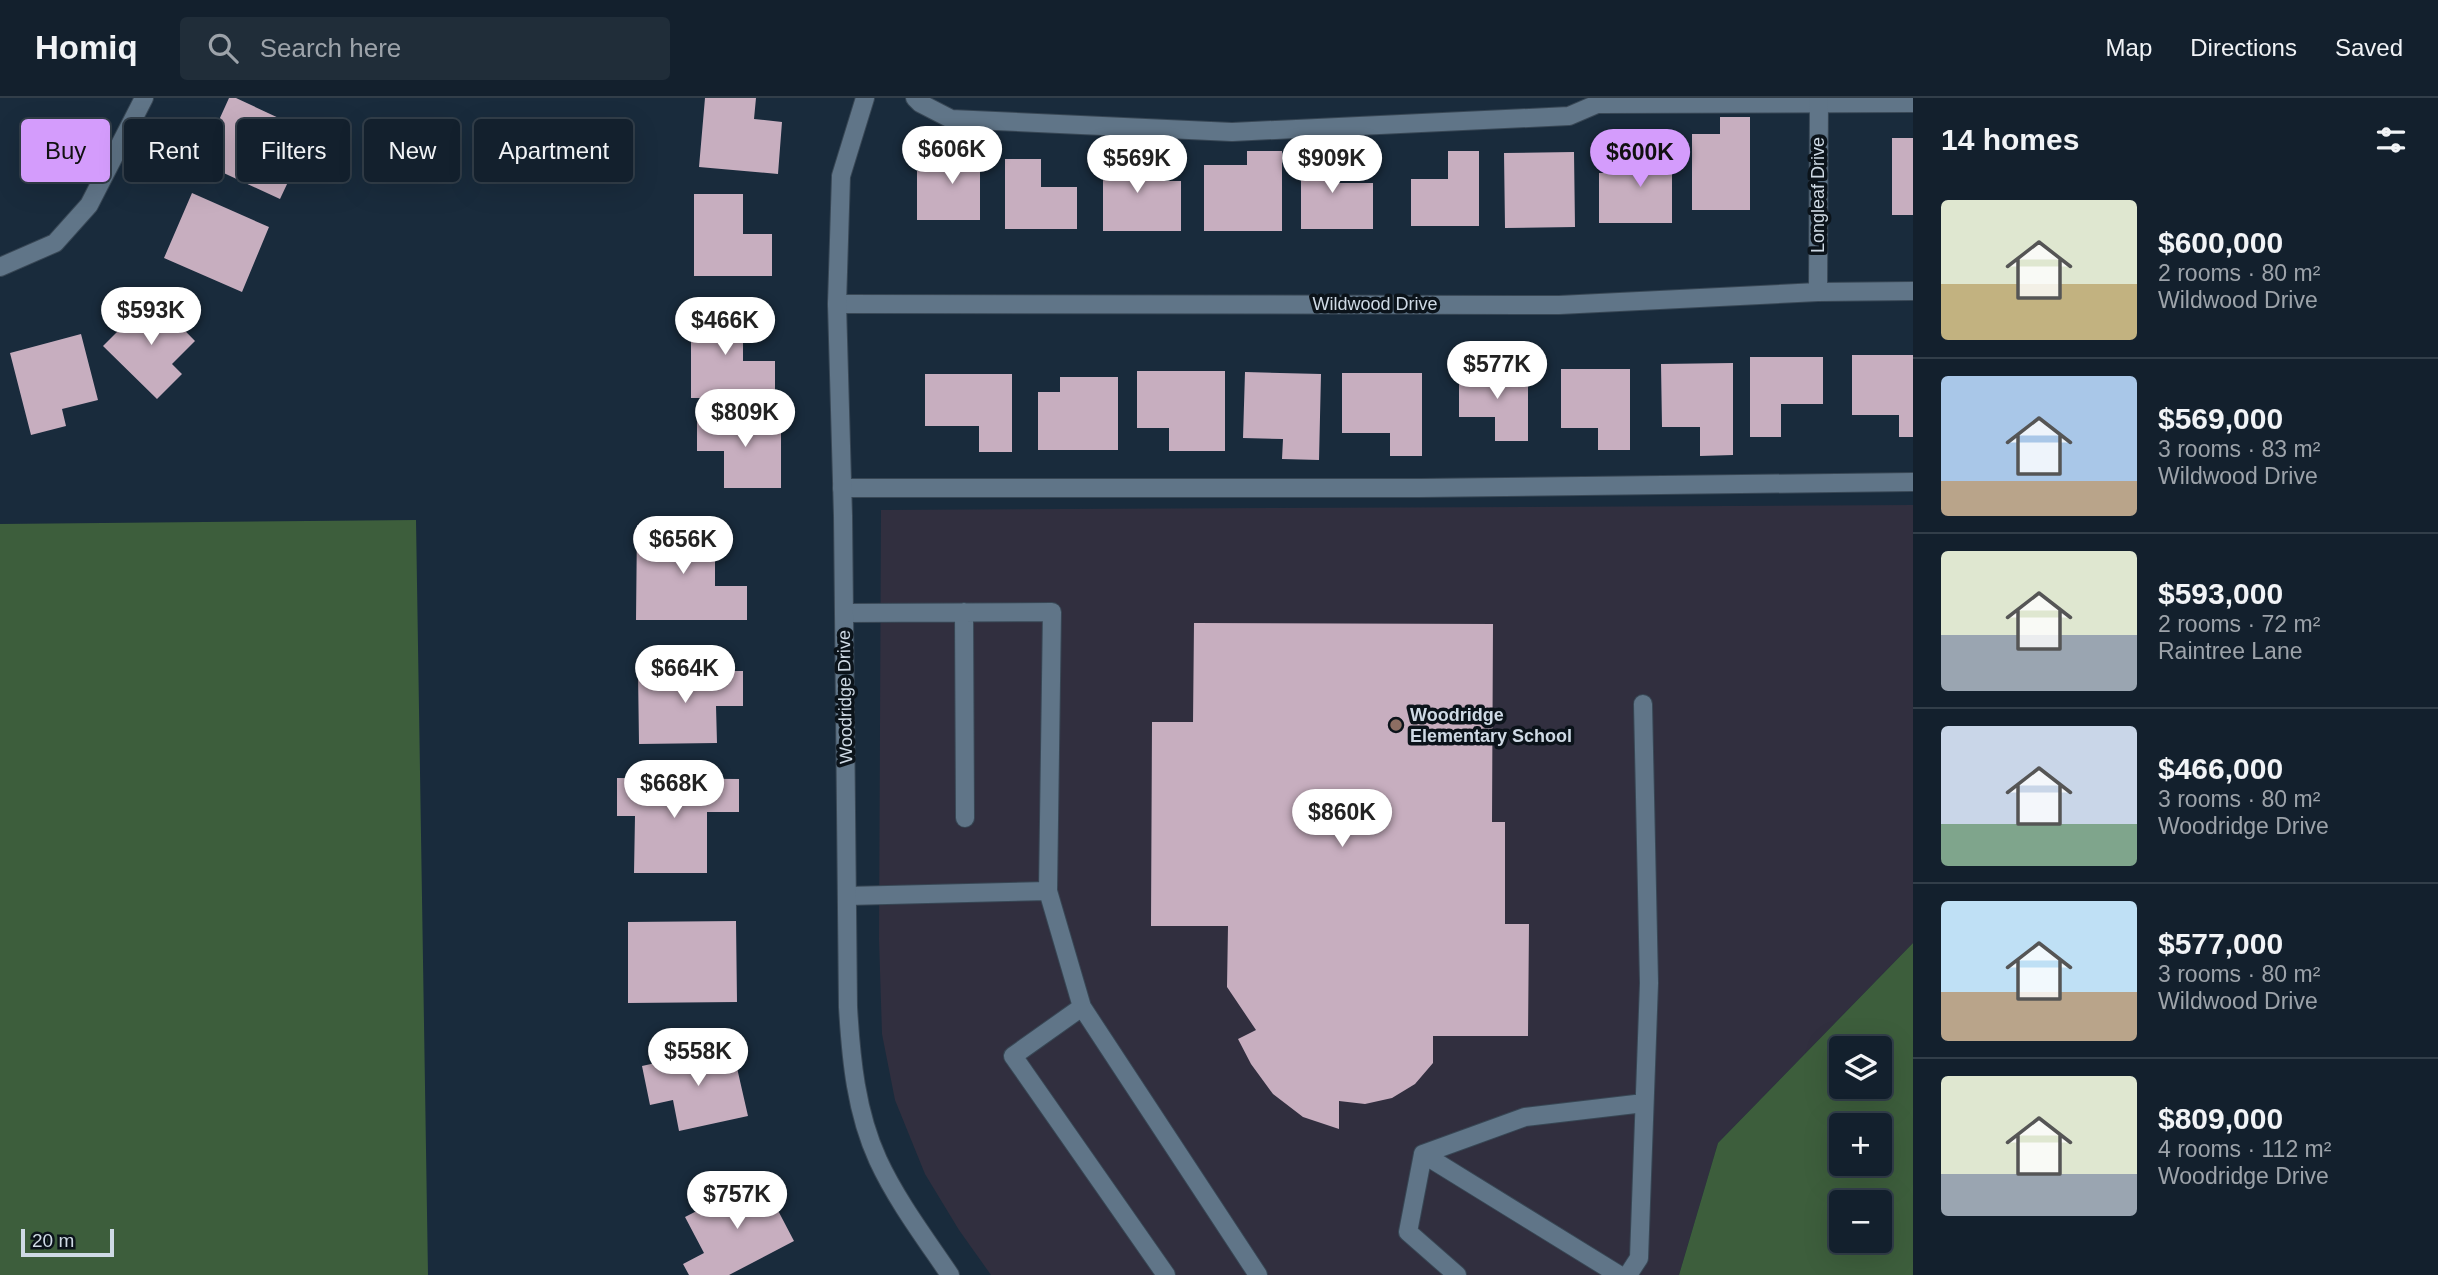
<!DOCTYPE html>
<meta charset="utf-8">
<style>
:root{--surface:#13202d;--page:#202d39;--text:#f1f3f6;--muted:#9da3aa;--line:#323e49;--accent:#d49cfc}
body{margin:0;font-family:Helvetica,sans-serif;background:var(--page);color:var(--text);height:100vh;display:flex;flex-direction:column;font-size:26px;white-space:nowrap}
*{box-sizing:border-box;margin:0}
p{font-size:23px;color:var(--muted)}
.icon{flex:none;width:38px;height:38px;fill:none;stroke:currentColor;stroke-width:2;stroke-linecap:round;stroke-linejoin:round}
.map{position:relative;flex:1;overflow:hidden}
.drawer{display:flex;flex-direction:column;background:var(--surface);width:525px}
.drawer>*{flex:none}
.top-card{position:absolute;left:21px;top:21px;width:665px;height:63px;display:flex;gap:14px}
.buttons{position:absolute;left:1829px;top:938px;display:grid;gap:14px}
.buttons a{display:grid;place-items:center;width:63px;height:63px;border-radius:7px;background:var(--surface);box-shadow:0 7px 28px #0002,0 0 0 2px var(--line);font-size:35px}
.scale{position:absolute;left:21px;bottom:18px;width:93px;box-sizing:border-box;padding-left:7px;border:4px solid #cfdae5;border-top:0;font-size:19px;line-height:24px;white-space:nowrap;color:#cfdae5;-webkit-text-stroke:5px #0b131a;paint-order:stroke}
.price{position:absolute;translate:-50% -60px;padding:0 16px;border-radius:24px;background:#fff;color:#222;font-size:23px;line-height:46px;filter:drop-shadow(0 2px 4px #0008)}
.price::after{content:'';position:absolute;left:50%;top:42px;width:21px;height:16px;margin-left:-10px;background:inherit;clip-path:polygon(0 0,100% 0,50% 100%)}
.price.active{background:var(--accent);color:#111}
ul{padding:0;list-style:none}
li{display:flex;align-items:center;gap:21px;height:175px;padding:0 28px}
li+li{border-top:2px solid var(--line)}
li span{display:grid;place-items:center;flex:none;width:196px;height:140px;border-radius:7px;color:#555}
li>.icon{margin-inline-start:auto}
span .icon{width:84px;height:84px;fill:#fffc;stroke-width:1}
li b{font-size:30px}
h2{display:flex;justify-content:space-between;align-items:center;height:84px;padding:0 28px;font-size:30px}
.tag{padding:0 24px;border-radius:7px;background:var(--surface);box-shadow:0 7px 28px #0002,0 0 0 2px var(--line);font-size:24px;line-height:63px}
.tag.active{background:var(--accent);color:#111}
header{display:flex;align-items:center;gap:42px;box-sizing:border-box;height:98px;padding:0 35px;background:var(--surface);border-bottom:2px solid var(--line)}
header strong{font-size:33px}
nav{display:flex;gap:38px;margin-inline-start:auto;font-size:24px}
.search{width:490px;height:63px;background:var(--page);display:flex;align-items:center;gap:18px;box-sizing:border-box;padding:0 24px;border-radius:7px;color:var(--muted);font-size:26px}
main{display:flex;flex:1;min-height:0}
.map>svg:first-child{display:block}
.education{fill:#312f3f}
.forest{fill:#3d5e3c;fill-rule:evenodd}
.building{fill:#c7aebf}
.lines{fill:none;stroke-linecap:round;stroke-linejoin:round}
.service-casing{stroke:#384755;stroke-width:20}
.minor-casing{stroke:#384755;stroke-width:20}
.tertiary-casing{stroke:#384755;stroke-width:20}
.service{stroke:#607588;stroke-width:18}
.minor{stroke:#607588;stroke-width:18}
.tertiary{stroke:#607588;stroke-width:18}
.education-dot{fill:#8d6e63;stroke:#0b131a;stroke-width:2.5}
.labels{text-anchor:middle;stroke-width:7;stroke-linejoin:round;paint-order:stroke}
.street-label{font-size:18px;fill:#cfdae5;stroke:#0b131a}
.poi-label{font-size:18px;font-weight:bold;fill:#cfdae5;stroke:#0b131a;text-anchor:start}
</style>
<header>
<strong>Homiq</strong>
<div class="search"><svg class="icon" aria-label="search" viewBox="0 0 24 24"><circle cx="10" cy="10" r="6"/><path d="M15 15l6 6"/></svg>Search here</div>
<nav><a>Map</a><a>Directions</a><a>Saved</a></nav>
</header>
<main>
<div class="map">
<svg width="1913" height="1177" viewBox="0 0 1913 1177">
<rect width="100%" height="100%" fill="#192b3c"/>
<!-- education -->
<path class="education" d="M 1913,407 L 1913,845 L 1718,1045 L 1679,1177 L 991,1177 L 959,1132 L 925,1076 L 895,1002 L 882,936 L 879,841 L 881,412 Z"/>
<!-- forest -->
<path class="forest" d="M 416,422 L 428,1177 L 0,1177 L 0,426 Z
M 1913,845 L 1913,1177 L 1679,1177 L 1718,1045 ZM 1841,950 L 1880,950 L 1880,989 L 1841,989 ZM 1841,1027 L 1880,1027 L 1880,1066 L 1841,1066 ZM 1841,1104 L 1880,1104 L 1880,1143 L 1841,1143 Z"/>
<!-- building -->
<path class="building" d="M 229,0 L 236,0 L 311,35 L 280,101 L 200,64 Z
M 705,0 L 756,0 L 754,21 L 782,24 L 778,76 L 699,69 Z
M 1720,19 L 1750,19 L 1750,112 L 1692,112 L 1692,36 L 1720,36 Z
M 1892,40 L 1913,40 L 1913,117 L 1892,117 Z
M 1103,45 L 1139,45 L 1139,83 L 1181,83 L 1181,133 L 1103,133 Z
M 1638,45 L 1672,45 L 1672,125 L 1599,125 L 1599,75 L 1638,75 Z
M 942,46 L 980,46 L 980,122 L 917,122 L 917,73 L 942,73 Z
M 1301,50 L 1335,50 L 1335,85 L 1373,85 L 1373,131 L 1301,131 Z
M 1247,53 L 1282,53 L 1282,133 L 1204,133 L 1204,67 L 1247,67 Z
M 1448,53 L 1479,53 L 1479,128 L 1411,128 L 1411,81 L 1448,81 Z
M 1574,54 L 1575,129 L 1505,130 L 1504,55 Z
M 1005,61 L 1041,61 L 1041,89 L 1077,89 L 1077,131 L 1005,131 Z
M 192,95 L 269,129 L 242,194 L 164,160 Z
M 694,96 L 743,96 L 743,136 L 772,136 L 772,178 L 694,178 Z
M 152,199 L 195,243 L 172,266 L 182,276 L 157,301 L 103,248 Z
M 691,208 L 743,208 L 743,263 L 775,263 L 775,300 L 691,300 Z
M 81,236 L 98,302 L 62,311 L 66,328 L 31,337 L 10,255 Z
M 1852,257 L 1913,257 L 1913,339 L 1899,339 L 1899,317 L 1852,317 Z
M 1750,259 L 1823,259 L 1823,306 L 1781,306 L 1781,339 L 1750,339 Z
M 1733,265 L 1733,357 L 1700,358 L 1700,329 L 1662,329 L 1661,266 Z
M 1561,271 L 1630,271 L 1630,352 L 1598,352 L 1598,330 L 1561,330 Z
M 1137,273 L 1225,273 L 1225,353 L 1169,353 L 1169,330 L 1137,330 Z
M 1459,273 L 1528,273 L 1528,343 L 1495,343 L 1495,319 L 1459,319 Z
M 1245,274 L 1321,276 L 1319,362 L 1282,361 L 1283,341 L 1243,340 Z
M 1342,275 L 1422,275 L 1422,358 L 1390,358 L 1390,335 L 1342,335 Z
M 925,276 L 1012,276 L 1012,354 L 979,354 L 979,328 L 925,328 Z
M 1060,279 L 1118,279 L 1118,352 L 1038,352 L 1038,294 L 1060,294 Z
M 697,319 L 781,319 L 781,390 L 724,390 L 724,353 L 697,353 Z
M 637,427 L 715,427 L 715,488 L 747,488 L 747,522 L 636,522 Z
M 1194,525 L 1493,526 L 1492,724 L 1505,724 L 1505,826 L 1529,826 L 1528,938 L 1433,938 L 1433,965 L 1415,986 L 1392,1000 L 1365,1006 L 1339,1003 L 1339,1031 L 1303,1019 L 1273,996 L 1251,966 L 1238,941 L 1256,932 L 1227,889 L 1228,828 L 1151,828 L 1152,624 L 1193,624 Z
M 638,573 L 743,573 L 743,608 L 716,608 L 717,645 L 639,646 Z
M 617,680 L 739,681 L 739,714 L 707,714 L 707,775 L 634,775 L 635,718 L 617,718 Z
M 736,823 L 737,904 L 628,905 L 628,824 Z
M 732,948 L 748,1018 L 679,1033 L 673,1002 L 650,1007 L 642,968 Z
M 761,1080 L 794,1143 L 729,1177 L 689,1177 L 683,1166 L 704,1155 L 685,1119 Z"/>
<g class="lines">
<defs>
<path id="service" d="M 915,0 L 920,5 L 951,21 L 1232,34 L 1569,18 L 1597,6 L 1913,5
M 842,390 L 1420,390 L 1913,384
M 964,514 L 965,720
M 844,515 L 1052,514 L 1048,793 L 1082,909 L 1258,1177
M 847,798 L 1048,793
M 1082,909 L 1013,958 L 1166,1177
M 1423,1056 L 1619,1177
M 1457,1177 L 1408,1134 L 1423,1056 L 1525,1019 L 1644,1005
M 1628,1177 L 1639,1160 L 1649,885 L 1643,606"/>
<path id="minor" d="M 0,169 L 55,145 L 89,107 L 144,0
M 1818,194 L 1819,0
M 837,206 L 1559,207 L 1818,194 L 1913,193"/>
<path id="tertiary" d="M 865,0 L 841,78 L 837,206 L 843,418 L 848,909 C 851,961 856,1014 878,1062 C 897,1103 925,1140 950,1177"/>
</defs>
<!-- service casing -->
<use href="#service" class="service-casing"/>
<!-- minor casing -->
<use href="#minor" class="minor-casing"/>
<!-- tertiary casing -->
<use href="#tertiary" class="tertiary-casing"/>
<!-- service -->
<use href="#service" class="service"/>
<!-- minor -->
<use href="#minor" class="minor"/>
<!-- tertiary -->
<use href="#tertiary" class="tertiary"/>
</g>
<!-- markers -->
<circle class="education-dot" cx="1396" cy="627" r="7"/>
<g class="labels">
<!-- street labels -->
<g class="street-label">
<text transform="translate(1818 97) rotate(-90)" y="6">Longleaf Drive</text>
<text x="1375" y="212">Wildwood Drive</text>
<text transform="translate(845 599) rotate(-91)" y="6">Woodridge Drive</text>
</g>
<!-- poi labels -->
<g class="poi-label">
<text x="1410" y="623">Woodridge<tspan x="1410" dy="21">Elementary School</tspan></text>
</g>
</g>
</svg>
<div class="buttons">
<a><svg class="icon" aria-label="layers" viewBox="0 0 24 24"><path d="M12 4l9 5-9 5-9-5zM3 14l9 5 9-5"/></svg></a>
<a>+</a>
<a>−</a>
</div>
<div class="scale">20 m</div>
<b class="price" style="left:952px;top:88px">$606K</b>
<b class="price active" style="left:1640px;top:91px">$600K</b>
<b class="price" style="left:1137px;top:97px">$569K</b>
<b class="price" style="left:1332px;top:97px">$909K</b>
<b class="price" style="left:151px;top:249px">$593K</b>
<b class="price" style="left:725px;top:259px">$466K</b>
<b class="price" style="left:1497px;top:303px">$577K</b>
<b class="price" style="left:745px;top:351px">$809K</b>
<b class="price" style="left:683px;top:478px">$656K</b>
<b class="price" style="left:685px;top:607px">$664K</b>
<b class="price" style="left:674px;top:722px">$668K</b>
<b class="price" style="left:1342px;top:751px">$860K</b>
<b class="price" style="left:698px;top:990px">$558K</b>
<b class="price" style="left:737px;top:1133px">$757K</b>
<div class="top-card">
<a class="tag active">Buy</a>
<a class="tag">Rent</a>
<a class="tag">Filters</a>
<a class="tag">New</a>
<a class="tag">Apartment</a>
</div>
</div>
<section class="drawer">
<h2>14 homes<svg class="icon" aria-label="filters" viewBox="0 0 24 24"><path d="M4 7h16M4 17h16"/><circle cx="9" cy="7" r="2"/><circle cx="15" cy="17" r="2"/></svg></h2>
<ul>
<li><span style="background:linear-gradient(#dfe7d0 60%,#c2b280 0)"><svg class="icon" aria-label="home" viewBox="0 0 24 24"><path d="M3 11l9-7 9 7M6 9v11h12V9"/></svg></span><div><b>$600,000</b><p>2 rooms · 80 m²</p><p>Wildwood Drive</p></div></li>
<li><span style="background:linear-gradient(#a9c7e8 75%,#b9a48a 0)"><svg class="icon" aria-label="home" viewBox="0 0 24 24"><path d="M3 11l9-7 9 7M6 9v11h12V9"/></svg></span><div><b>$569,000</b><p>3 rooms · 83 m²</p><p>Wildwood Drive</p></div></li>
<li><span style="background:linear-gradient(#dfe7d0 60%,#9aa5b1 0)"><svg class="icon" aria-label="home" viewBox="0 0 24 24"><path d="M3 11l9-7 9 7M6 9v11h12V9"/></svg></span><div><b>$593,000</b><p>2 rooms · 72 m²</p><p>Raintree Lane</p></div></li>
<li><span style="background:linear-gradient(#c9d6e8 70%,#7fa58c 0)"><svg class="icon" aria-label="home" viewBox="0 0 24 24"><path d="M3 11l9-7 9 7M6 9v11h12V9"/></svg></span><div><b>$466,000</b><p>3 rooms · 80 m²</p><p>Woodridge Drive</p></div></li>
<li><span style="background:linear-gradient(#bfe0f5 65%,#b9a48a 0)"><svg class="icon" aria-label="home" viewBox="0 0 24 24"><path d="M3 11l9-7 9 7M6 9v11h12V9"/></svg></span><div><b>$577,000</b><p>3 rooms · 80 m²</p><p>Wildwood Drive</p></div></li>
<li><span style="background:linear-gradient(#dfe7d0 70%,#9aa5b1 0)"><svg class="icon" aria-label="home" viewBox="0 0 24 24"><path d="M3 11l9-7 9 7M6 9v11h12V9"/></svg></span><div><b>$809,000</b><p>4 rooms · 112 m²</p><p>Woodridge Drive</p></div></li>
</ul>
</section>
</main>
